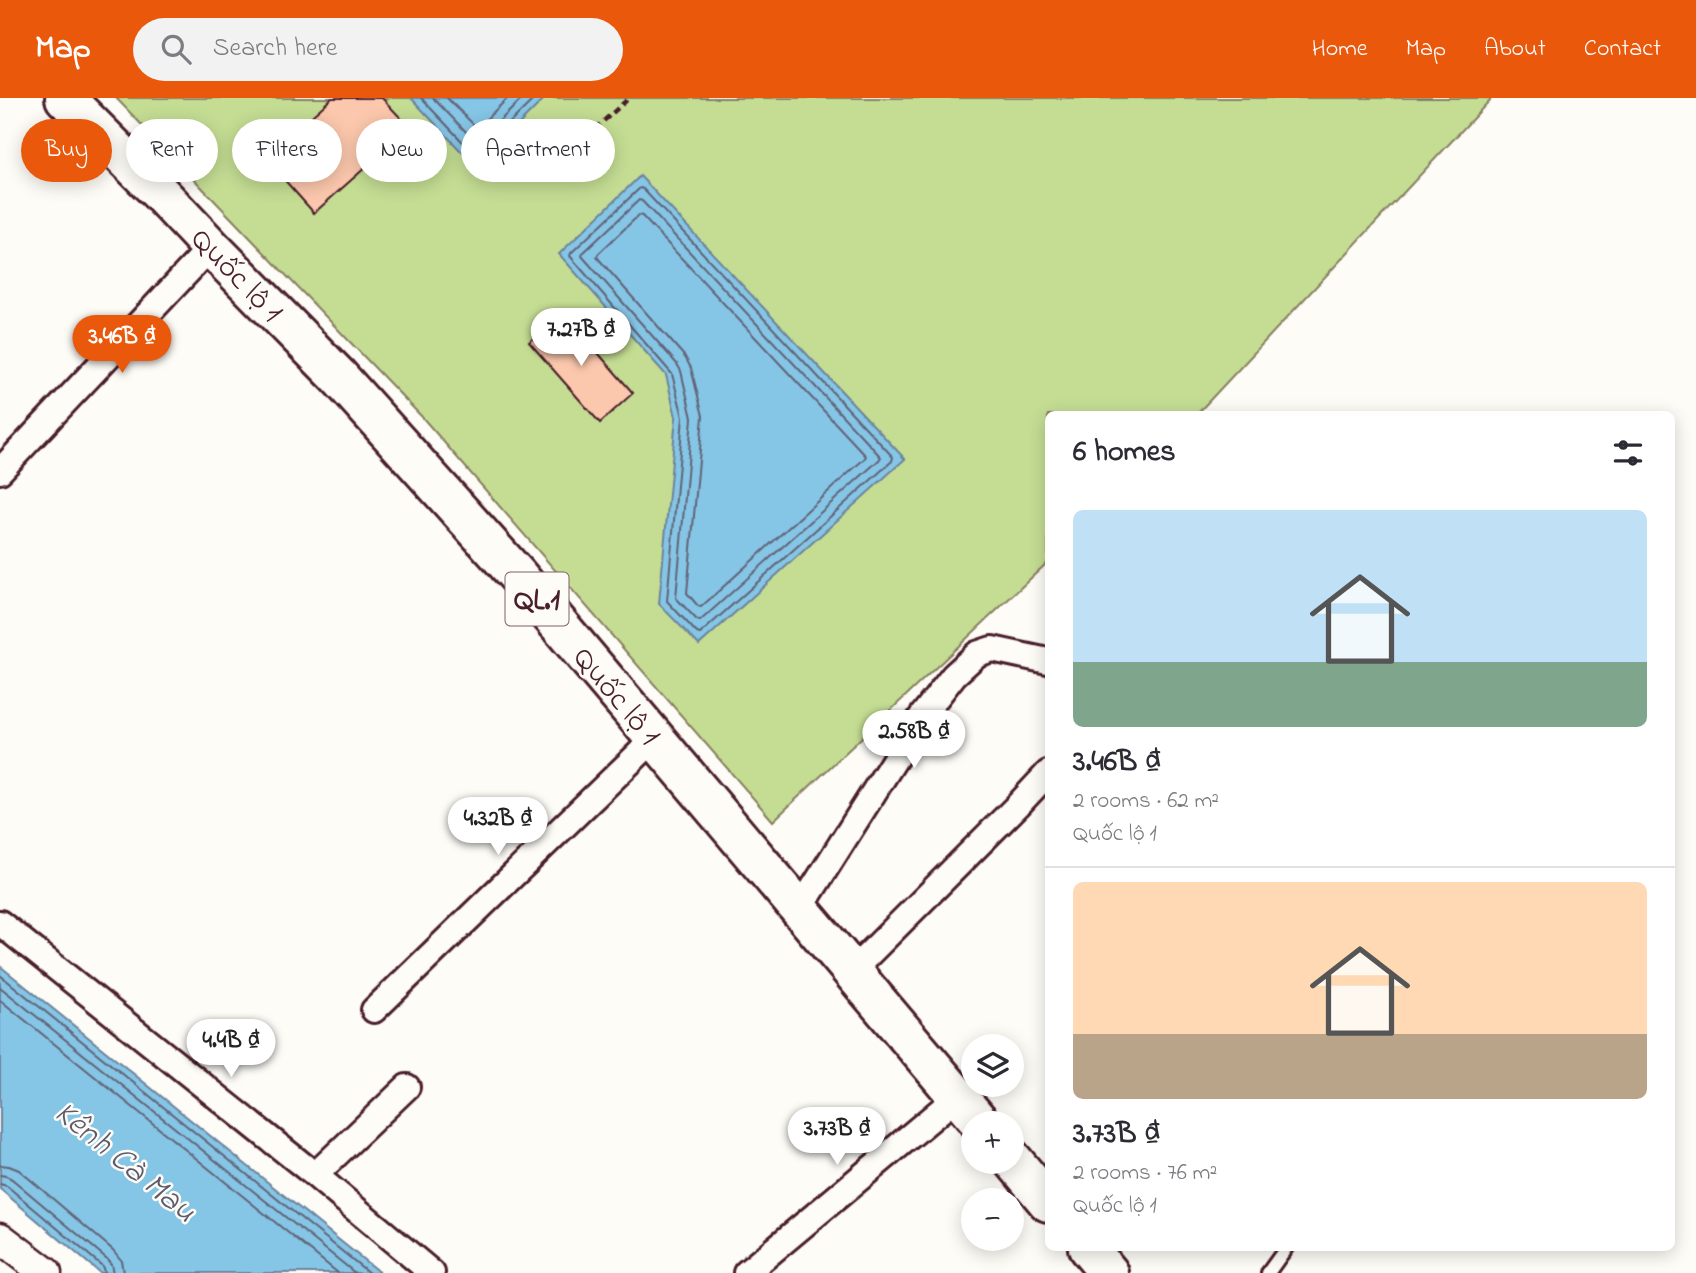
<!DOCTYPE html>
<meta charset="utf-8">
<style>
:root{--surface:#fff;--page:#f2f2f3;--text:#2b2b33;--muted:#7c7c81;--line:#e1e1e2;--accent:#ea580c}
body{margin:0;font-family:"Indie Flower",sans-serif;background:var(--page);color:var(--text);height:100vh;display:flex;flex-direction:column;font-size:26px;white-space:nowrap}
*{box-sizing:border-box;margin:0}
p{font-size:23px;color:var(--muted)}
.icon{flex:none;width:38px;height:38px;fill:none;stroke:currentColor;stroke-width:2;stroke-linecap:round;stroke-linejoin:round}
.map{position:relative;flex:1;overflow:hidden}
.details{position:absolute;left:1045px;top:313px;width:630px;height:840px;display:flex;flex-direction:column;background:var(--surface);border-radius:10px;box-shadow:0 4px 18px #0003}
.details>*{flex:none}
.guide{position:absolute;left:21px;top:21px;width:665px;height:63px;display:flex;gap:14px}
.controls{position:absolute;left:961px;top:936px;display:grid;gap:14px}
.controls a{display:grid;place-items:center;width:63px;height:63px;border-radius:50%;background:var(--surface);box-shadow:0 4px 18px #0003;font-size:35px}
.price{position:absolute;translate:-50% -60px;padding:0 16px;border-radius:24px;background:#fff;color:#222;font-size:23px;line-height:46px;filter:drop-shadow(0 2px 4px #0008)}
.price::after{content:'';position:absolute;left:50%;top:42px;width:21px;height:16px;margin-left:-10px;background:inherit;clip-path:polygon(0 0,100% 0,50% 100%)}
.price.active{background:var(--accent);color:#fff}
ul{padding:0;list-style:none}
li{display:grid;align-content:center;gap:14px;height:371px;padding:0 28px}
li+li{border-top:2px solid var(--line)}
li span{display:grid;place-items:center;height:217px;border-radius:10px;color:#555}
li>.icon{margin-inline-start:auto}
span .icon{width:126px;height:126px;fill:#fffc;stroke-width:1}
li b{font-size:30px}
h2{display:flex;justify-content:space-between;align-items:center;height:84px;padding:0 28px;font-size:30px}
.tag{padding:0 24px;border-radius:32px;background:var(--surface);box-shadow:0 4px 18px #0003;font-size:24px;line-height:63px}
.tag.active{background:var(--accent);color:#fff}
header{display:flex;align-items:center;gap:42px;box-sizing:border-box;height:98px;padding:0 35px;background:var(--accent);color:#fff}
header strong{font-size:33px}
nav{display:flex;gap:38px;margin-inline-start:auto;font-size:24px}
.search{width:490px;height:63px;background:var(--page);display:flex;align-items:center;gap:18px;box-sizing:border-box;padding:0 24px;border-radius:38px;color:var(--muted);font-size:26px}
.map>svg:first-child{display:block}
.green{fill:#c4dd93;stroke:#877e5f;stroke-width:2}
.water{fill:#85c6e6;stroke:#6d839b;stroke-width:2}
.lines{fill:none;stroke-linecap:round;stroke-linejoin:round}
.shore{stroke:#626276;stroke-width:2}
.building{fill:#fcc8ad;stroke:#4a1f2b;stroke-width:2}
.service-casing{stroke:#4a1f2b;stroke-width:18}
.minor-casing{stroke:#4a1f2b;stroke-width:30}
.tertiary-casing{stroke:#4a1f2b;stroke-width:35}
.trunk-casing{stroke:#4a1f2b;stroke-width:44}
.path{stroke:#4a1f2b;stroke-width:4.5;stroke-dasharray:7 5;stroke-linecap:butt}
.service{stroke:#fdfcf7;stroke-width:12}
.minor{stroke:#fdfcf7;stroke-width:24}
.tertiary{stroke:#fdfcf7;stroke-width:30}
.trunk{stroke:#fdfcf7;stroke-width:38}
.labels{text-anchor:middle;stroke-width:5;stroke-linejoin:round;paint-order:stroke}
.shield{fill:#fdfcf7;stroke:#806168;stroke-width:2}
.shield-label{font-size:30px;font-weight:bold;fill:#4a1f2b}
.street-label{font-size:32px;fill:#4a1f2b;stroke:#fdfcf7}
.water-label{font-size:33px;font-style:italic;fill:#5f596c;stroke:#fdfcf7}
</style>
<header>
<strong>Map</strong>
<div class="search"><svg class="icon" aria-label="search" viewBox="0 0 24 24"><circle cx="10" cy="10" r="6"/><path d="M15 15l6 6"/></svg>Search here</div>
<nav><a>Home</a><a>Map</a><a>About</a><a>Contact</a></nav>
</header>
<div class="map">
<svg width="1696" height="1175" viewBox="0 0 1696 1175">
<rect width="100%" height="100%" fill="#fdfcf7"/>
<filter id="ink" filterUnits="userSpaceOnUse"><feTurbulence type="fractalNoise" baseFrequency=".0143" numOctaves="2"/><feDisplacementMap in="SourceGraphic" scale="14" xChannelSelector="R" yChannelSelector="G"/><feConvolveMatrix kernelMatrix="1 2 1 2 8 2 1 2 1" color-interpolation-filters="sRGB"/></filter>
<g filter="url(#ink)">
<!-- green -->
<path class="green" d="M 116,0 L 1492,0 L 1196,317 L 1048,317 L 1048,464 L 773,723 L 422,319 Z"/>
<!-- water -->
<path class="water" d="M 411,0 L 545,0 L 476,69 Z
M 640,78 L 905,361 L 699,547 L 659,506 L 676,319 L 666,277 L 559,156 Z
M 0,868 L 380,1175 L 100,1175 L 0,1091 Z"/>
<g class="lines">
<!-- shore -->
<path class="shore" d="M 421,0 L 476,58 L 535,0
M 433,0 L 477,45 L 523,0
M 447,0 L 477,30 L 508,0
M 640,90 L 643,91 L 893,359 L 892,363 L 700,536 L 697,535 L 667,503 L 683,319 L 672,276 L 570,158 L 571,155 Z
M 639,102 L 642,103 L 881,359 L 879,362 L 700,523 L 697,522 L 676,500 L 692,320 L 681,273 L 677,266 L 582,158 L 583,155 Z
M 639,117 L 642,118 L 866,358 L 864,361 L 701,509 L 698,508 L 687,495 L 703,318 L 691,270 L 685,259 L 597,159 L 598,156 Z
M 0,877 L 369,1175
M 0,889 L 355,1175
M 0,902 L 338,1175
M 0,1067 L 9,1068 L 19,1072 L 113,1152 L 121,1162 L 123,1175
M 0,1077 L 6,1078 L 12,1081 L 106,1160 L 111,1166 L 113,1175
M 0,1086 L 7,1088 L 101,1167 L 103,1170 L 104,1175"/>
</g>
<!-- building -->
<path class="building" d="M 332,0 L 382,0 L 410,30 L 314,115 L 265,60 Z
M 563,215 L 633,295 L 600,325 L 529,244 Z"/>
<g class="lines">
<defs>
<path id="service" d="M 1268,1175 L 1286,1150"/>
<path id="minor" d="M 0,373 L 211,149
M 800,811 L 922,618 L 954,577 L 977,556 L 992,551 L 1048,563
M 0,825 L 315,1077 L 432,1175
M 852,873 L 1018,707 L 1048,675
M 374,912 L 655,640
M 315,1077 L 407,989
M 746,1175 L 958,998"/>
<path id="tertiary" d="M 0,1140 L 46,1175"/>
<path id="trunk" d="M 65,0 L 160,95 L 211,149 L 338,278 L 517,477 L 981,1026
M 1012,1061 L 1048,1104
M 1088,1150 L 1109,1175"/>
</defs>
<!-- service casing -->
<use href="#service" class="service-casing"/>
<!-- minor casing -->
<use href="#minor" class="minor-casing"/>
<!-- tertiary casing -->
<use href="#tertiary" class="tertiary-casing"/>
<!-- trunk casing -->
<use href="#trunk" class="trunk-casing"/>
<!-- path -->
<path class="path" d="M 586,39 L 629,0"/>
<!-- service -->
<use href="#service" class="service"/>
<!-- minor -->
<use href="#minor" class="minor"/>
<!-- tertiary -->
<use href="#tertiary" class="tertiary"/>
<!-- trunk -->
<use href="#trunk" class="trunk"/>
</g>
</g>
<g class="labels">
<!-- shield labels -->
<rect class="shield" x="505.5" y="474.5" width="63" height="53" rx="5"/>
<g class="shield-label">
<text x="537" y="511">QL.1</text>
</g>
<!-- street labels -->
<g class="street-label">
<text transform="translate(238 176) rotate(46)" y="11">Quốc lộ 1</text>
<text transform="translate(618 597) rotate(50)" y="11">Quốc lộ 1</text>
</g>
<!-- water labels -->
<g class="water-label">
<text transform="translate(127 1062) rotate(39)" y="12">Kênh Cà Mau</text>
</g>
</g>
</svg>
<div class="controls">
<a><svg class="icon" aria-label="layers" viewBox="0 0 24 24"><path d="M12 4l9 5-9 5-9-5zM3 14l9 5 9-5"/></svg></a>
<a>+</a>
<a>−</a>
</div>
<b class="price" style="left:581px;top:270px">7.27B ₫</b>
<b class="price active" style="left:122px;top:277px">3.46B ₫</b>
<b class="price" style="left:914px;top:672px">2.58B ₫</b>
<b class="price" style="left:498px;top:759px">4.32B ₫</b>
<b class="price" style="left:231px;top:981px">4.4B ₫</b>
<b class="price" style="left:837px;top:1069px">3.73B ₫</b>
<div class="guide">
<a class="tag active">Buy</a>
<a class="tag">Rent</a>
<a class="tag">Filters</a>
<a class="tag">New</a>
<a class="tag">Apartment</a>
</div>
<section class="details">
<h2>6 homes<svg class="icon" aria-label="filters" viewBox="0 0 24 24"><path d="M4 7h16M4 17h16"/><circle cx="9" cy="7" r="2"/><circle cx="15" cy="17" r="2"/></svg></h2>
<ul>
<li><span style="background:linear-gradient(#bfe0f5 70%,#7fa58c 0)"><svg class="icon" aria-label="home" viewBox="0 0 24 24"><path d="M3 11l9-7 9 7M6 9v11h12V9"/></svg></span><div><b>3.46B ₫</b><p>2 rooms · 62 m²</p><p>Quốc lộ 1</p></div></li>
<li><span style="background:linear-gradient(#ffd9b3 70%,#b9a48a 0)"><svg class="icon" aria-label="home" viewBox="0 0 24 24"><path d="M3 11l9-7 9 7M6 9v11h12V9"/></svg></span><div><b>3.73B ₫</b><p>2 rooms · 76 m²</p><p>Quốc lộ 1</p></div></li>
</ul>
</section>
</div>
